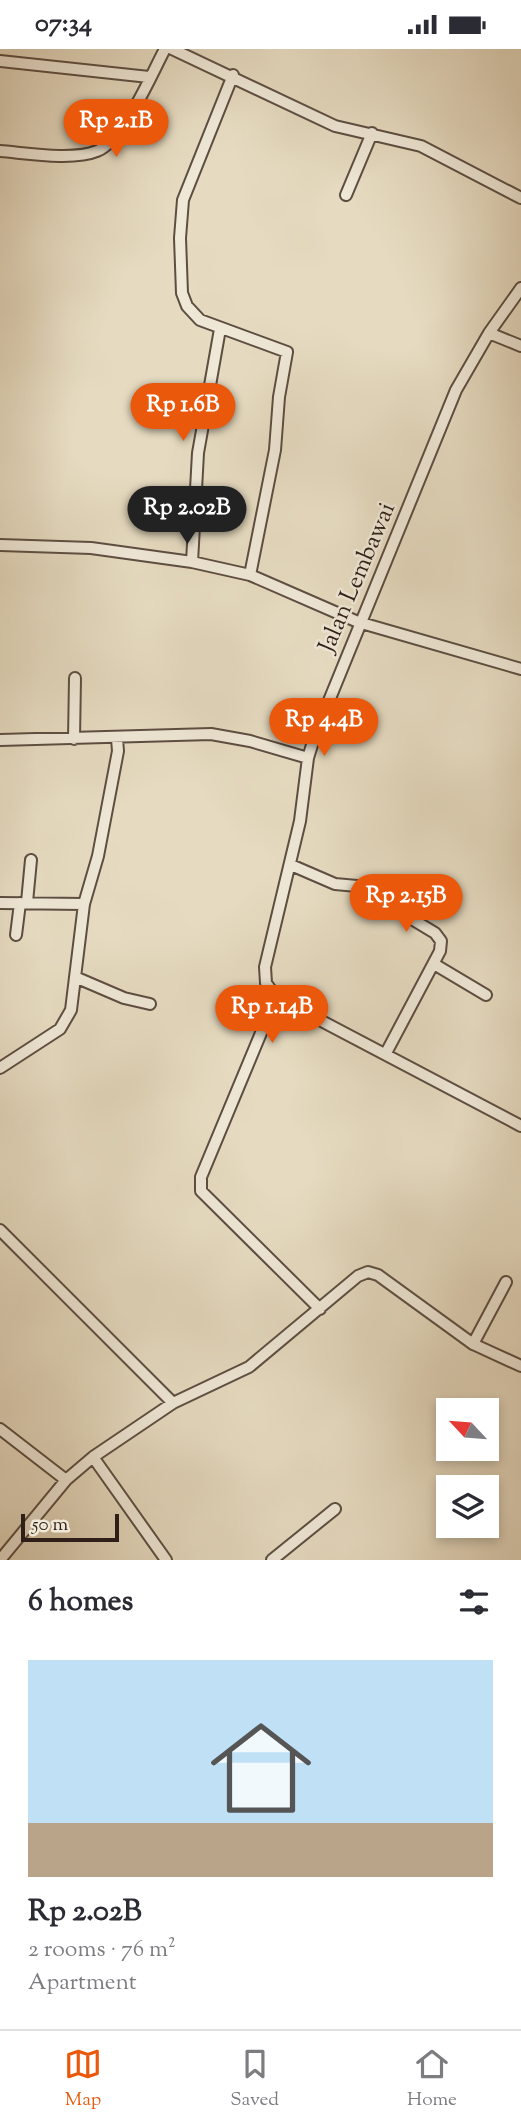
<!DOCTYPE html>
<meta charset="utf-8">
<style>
:root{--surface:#fff;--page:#f7f7f7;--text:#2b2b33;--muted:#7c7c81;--line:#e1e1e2;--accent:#ea580c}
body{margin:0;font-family:"Sorts Mill Goudy",serif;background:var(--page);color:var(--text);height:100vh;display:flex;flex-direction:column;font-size:26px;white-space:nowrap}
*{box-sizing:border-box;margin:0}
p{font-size:23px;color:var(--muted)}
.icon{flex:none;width:38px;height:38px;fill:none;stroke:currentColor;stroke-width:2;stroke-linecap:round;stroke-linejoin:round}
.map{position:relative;height:1511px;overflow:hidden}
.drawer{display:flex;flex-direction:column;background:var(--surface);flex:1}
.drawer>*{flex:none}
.needle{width:46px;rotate:296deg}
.tools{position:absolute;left:436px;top:1349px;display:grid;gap:14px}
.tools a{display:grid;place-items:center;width:63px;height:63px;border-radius:0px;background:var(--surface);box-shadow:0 4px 10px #0003;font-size:35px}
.scale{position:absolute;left:21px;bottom:18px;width:98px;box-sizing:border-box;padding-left:7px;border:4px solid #2f1f18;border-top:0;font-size:19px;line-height:24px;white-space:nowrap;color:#2f1f18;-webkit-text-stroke:5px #efe8d7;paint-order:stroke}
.price{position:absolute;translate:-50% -60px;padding:0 16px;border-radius:24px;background:var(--accent);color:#fff;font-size:23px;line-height:46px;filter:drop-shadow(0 2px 4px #0008)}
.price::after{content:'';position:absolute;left:50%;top:42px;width:21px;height:16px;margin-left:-10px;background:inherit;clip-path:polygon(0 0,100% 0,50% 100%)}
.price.selected{background:#222;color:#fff}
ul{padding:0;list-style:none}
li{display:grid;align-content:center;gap:14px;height:371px;padding:0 28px}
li+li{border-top:2px solid var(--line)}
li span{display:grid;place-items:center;height:217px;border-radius:0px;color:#555}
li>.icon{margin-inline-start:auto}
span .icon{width:126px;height:126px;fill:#fffc;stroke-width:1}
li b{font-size:30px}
h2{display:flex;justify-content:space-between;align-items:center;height:84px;padding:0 28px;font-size:30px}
.status{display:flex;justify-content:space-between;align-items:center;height:49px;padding:0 35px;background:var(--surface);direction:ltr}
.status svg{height:19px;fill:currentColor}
.dock{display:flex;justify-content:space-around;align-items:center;height:98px;border-top:2px solid var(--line);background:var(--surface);font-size:19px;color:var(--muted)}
.dock a{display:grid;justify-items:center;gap:4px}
.dock .selected{color:var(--accent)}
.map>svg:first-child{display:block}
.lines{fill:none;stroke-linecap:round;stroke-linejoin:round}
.street-casing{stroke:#5d4e42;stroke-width:14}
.street{stroke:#efe8d7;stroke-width:10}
.labels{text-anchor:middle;stroke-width:5;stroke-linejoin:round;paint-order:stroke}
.street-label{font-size:24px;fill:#2f1f18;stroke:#efe8d7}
</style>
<div class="status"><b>07:34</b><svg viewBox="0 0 49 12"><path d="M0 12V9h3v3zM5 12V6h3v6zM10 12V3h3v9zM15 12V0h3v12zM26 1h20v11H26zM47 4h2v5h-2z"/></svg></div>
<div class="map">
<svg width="521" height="1511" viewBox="0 0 521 1511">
<rect width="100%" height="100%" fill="#e6dbc1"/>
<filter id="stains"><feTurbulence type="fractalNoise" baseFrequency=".00286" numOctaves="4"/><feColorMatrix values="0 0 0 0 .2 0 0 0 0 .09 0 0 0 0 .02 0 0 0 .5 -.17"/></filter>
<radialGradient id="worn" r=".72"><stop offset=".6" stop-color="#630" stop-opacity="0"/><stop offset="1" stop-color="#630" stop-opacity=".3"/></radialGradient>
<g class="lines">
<defs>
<path id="street" d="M 172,0 L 335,77 L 421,97 L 521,149
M 0,12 L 149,28
M 233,26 L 183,151 L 180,189 L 182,244 L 187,257 L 200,271 L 287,303 L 279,348 L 275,401 L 250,526
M 0,102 C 26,104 73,112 97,102 C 124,91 151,26 165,0
M 346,146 L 372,84
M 521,239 L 489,284 L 456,341 L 315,686 L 308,709 L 300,772 L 265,918 L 266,934 L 276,948 L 521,1077
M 489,284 L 521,297
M 0,496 L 91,499 L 192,513 L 250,526 L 358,573 L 521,620
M 192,513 L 198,404 L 220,280
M 74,690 L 75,629
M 0,691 L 211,685 L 250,692 L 308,709
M 291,816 L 335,835 L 357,837 L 435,884 L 441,892 L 440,902 L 386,1004
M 27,853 L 31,811
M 0,854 L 84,855
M 16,886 L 20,854
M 434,915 L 486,946
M 75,928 L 124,949 L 150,955
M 276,948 L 201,1128 L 201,1142 L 320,1260
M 0,1019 L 60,980 L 71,961 L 84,855 L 98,807 L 118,702 L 117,690
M 0,1181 L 173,1354
M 473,1295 L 506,1233
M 0,1380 L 66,1431
M 93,1408 L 173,1354 L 249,1318 L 358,1227 L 368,1223 L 378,1226 L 473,1295 L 521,1317
M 0,1511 L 66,1431 L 93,1408 L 166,1511
M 272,1511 L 335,1460"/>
</defs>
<!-- street casing -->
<use href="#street" class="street-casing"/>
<!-- street -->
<use href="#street" class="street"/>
</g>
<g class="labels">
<!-- street labels -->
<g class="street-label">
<text transform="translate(356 528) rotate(-67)" y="8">Jalan Lembawai</text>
</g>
</g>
<rect width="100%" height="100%" filter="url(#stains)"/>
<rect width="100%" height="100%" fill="url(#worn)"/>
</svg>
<div class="tools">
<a><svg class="needle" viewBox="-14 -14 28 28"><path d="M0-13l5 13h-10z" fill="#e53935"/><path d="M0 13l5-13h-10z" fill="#7c7c81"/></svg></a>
<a><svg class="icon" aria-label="layers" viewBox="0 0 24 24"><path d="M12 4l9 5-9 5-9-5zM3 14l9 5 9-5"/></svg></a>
</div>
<div class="scale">50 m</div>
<b class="price" style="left:116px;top:110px">Rp 2.1B</b>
<b class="price" style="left:183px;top:394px">Rp 1.6B</b>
<b class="price selected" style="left:187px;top:497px">Rp 2.02B</b>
<b class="price" style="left:324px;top:709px">Rp 4.4B</b>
<b class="price" style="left:406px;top:885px">Rp 2.15B</b>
<b class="price" style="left:272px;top:996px">Rp 1.14B</b>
</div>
<section class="drawer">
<h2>6 homes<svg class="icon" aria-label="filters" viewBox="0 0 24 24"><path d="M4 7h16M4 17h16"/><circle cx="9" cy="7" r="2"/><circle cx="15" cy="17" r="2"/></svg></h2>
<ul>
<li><span style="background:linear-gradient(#bfe0f5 75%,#b9a48a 0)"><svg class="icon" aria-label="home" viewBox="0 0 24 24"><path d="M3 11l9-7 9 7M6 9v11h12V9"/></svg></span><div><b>Rp 2.02B</b><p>2 rooms · 76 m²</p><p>Apartment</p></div></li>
</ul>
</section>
<nav class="dock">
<a class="selected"><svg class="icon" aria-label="map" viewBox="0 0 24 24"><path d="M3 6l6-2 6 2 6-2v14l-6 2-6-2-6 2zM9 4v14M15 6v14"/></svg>Map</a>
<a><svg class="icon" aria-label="saved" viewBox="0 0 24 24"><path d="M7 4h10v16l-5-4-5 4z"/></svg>Saved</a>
<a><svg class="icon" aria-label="home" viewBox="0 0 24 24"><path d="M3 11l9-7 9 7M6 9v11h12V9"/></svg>Home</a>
</nav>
